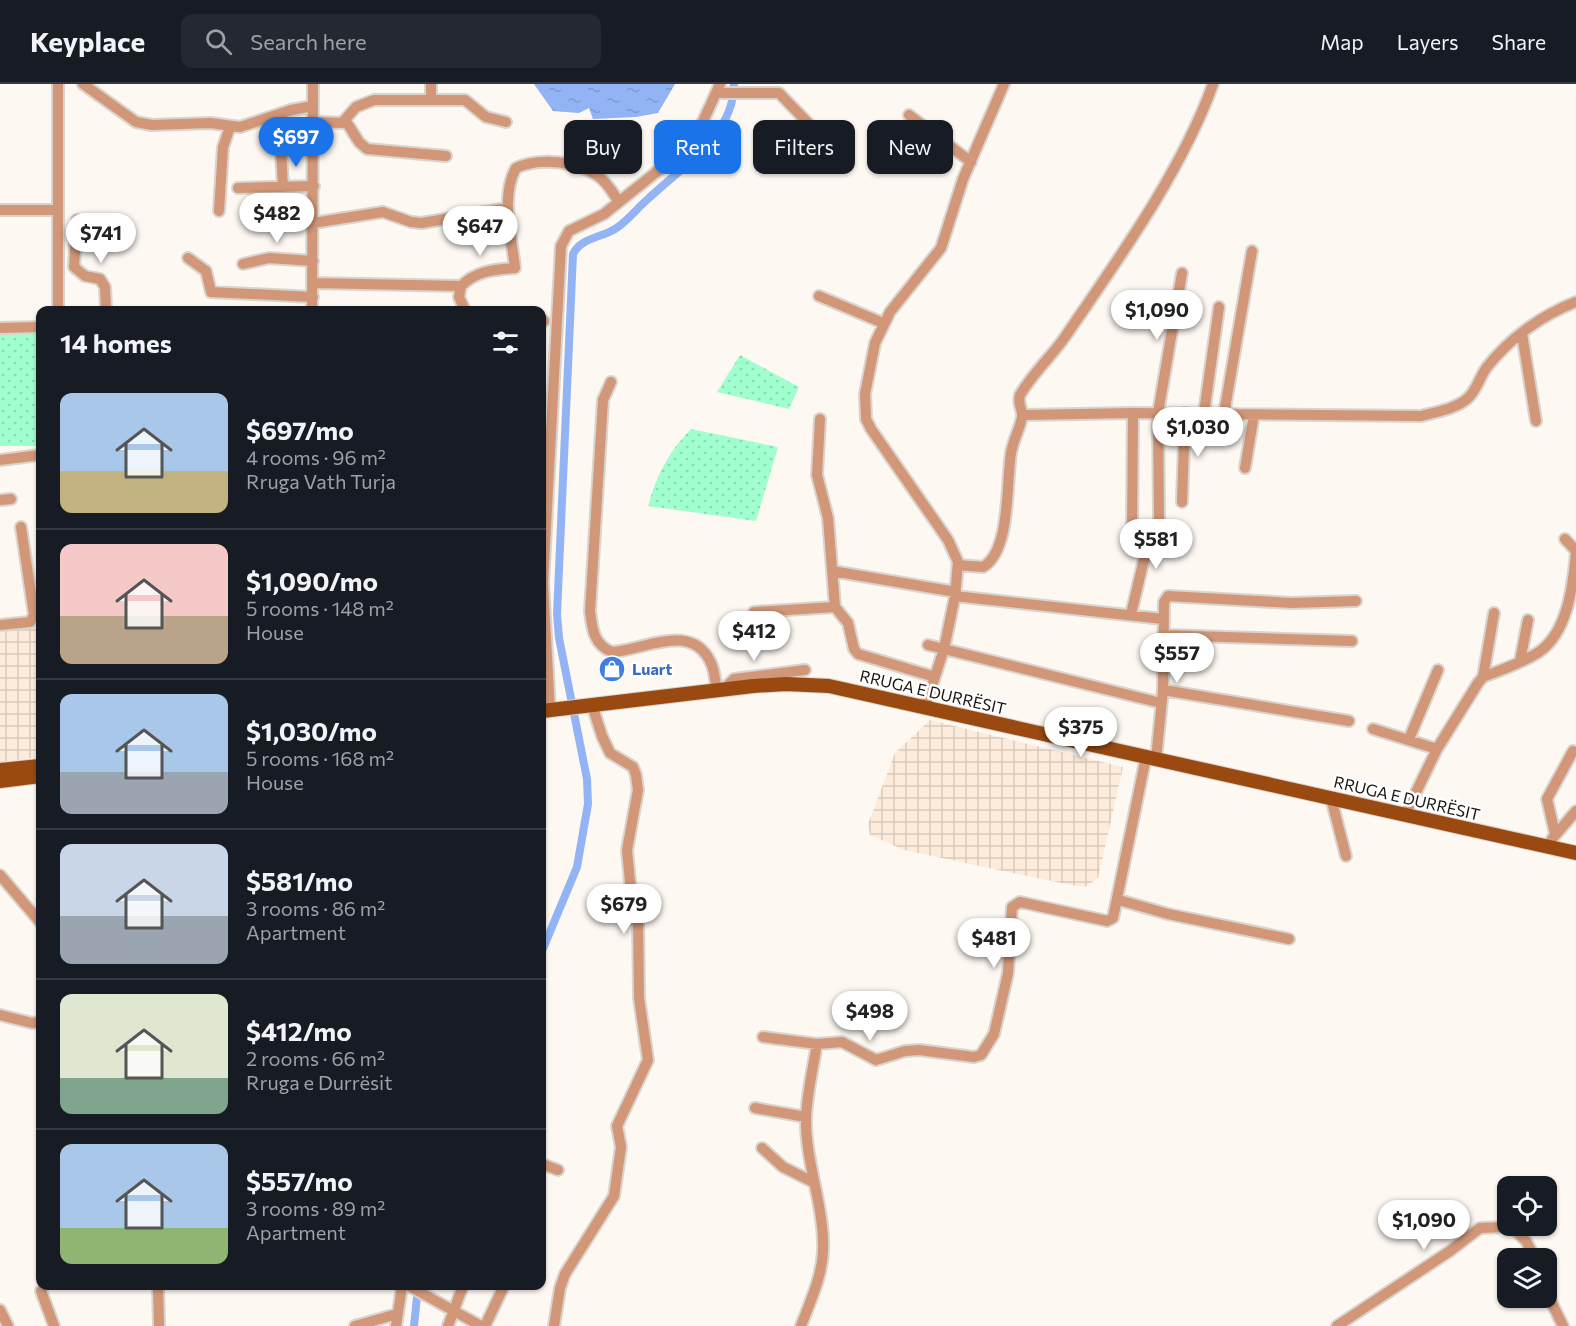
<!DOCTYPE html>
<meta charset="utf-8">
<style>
:root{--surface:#171b24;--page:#242831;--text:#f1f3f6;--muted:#9ea1a6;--line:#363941;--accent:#1a73e8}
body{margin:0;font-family:Commissioner,sans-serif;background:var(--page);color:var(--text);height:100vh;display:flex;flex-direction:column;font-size:22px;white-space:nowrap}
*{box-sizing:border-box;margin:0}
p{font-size:20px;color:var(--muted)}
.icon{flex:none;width:33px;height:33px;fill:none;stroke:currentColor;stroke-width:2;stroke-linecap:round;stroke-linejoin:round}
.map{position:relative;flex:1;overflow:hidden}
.panel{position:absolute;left:36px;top:222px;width:510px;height:984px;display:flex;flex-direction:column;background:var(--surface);border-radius:12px;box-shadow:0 2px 4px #0004}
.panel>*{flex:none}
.guide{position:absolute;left:564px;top:36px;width:570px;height:54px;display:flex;gap:12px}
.fabs{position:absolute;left:1497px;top:1092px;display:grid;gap:12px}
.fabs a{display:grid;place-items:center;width:60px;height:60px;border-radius:12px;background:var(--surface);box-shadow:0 2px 4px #0004;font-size:30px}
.price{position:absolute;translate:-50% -51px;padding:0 14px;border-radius:21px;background:#fff;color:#222;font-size:20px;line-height:39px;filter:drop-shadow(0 2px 3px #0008)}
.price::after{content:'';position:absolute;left:50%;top:36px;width:18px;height:14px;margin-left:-9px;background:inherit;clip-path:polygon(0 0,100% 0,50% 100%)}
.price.selected{background:var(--accent);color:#fff}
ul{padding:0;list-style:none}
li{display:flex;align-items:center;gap:18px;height:150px;padding:0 24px}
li+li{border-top:2px solid var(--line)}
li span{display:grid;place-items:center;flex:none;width:168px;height:120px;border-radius:12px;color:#555}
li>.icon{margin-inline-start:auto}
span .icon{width:72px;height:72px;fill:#fffc;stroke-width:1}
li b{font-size:26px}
h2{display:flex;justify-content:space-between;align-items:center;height:72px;padding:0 24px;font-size:26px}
.chip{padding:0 21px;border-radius:12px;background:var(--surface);box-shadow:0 2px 4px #0004;font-size:21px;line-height:54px}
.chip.selected{background:var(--accent);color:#fff}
header{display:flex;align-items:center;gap:36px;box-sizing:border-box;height:84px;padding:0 30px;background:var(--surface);border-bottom:2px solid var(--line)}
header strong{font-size:28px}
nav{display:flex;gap:33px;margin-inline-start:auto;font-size:21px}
.search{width:420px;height:54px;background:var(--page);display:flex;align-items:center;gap:15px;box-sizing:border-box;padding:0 21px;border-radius:12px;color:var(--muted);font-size:22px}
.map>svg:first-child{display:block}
.industrial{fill:url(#industrial-grid)}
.grass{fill:url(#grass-dots)}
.water{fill:url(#water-ripples)}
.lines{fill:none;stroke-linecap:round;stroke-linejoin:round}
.canal{stroke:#93b4f4;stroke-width:8}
.minor-casing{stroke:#dad4ce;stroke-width:14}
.major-casing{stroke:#dad4ce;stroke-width:16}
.minor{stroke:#d29778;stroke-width:10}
.major{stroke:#9a4910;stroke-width:14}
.labels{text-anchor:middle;stroke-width:5;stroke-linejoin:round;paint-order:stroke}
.shop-label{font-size:16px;font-weight:bold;fill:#366cbe;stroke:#fff;text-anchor:start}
.street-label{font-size:16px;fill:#1a150f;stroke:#fff}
</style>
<header>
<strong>Keyplace</strong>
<div class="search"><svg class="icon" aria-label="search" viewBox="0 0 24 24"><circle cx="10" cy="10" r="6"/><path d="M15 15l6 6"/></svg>Search here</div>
<nav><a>Map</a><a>Layers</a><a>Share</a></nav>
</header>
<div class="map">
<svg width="1576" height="1242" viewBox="0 0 1576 1242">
<defs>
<pattern id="industrial-grid" width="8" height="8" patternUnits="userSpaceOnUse" patternTransform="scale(1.5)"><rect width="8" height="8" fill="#fdecdb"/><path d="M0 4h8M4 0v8" fill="none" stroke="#d8cabb"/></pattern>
<pattern id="grass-dots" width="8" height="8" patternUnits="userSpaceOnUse" patternTransform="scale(1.5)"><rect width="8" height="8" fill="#a1ffcf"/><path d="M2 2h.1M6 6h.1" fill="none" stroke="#8adab1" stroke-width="1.8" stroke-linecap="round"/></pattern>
<pattern id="water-ripples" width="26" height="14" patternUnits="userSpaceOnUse" patternTransform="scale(1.5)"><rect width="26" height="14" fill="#93b4f4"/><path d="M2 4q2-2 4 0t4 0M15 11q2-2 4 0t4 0" fill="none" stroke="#7e9ad0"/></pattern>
</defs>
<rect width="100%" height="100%" fill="#fef8f2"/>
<!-- industrial -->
<path class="industrial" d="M 40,531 L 40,673 L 0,678 L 0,547 L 28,545 Z
M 930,636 L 1123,683 L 1098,794 L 1085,803 L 1071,801 L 904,766 L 870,751 L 868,740 L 895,669 Z"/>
<!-- grass -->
<path class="grass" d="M 40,247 L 40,362 L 0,362 L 0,248 Z
M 740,271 L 799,303 L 789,325 L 717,308 Z
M 691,345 L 778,363 L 756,437 L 648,422 C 656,392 669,367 691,345 Z"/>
<!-- water -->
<path class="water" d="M 534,0 L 675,0 L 658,29 L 636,33 L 593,35 L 589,24 L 579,29 L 553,27 Z"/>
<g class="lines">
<!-- canal -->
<path class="canal" d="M 542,867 L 577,783 L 588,720 L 587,695 L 559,554 L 557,530 L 573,170 C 581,154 600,154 615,145 C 628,137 637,124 649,114 C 683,82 734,51 734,0
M 414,1242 L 418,1203"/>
<defs>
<path id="minor" d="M 83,0 L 136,38 L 152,41 L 210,39 L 240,43 L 291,26 L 313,22
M 716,9 L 779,9 L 841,73
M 431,16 L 431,0
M 909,31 L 971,78
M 314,38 L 347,39 L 359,58 L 367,65 L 446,72
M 342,39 L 356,23 L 374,16 L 465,16 L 486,33 L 506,38
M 281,67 L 283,103
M 238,104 L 314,102
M 0,126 L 58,126
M 219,127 L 223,63 L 230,43
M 77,136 L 74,183 L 85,192 L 100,195 L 105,203 L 106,226
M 313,139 L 383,128 L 411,138 L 422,139 L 508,124
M 188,174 L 206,187 L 211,208 L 313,213
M 243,180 L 269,174 L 313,177
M 312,199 L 461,202
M 461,202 C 477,186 494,186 515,184 C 512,154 500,112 516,84 C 539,73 577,77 598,92 C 607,98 613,109 619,118
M 461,202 L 459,213 L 465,226
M 819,212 L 883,239
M 58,226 L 58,0
M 312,226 L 313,0
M 542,237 L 544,237
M 0,244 L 40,243
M 1522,250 L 1536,337
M 611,298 L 603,316 L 590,527 C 592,545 594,561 612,568 C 644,566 692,537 711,579 C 715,587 715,598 717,607
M 1204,329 L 1219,223
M 1224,330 L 1252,167
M 1023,331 L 1133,329 L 1421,332 C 1436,328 1456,325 1468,314 C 1477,306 1480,292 1487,283 C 1510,254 1542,231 1576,218
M 820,335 L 817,391 L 828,434 L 835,523 L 848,539 L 854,565 L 858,570 L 935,593
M 0,376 L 40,371
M 1245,384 L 1254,331
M 0,416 L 11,415
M 1182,418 L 1185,329
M 1159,434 L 1158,329 L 1182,189
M 1565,455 L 1576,467
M 958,481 L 983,483 C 1011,467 1006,399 1011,369 C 1013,356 1020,345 1022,333 C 1023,325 1017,320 1020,311 C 1032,290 1051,273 1065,253 C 1117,177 1182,87 1213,0
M 832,487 L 956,508
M 955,512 L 1163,535
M 754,528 L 835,523
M 1131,530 L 1145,471 L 1143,462 L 1132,447 L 1133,329
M 0,541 L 30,538 L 34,531 L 21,443
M 1163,551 L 1352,557
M 928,561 L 1161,619
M 1520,577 L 1528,536
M 1483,593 L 1494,529
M 723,606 L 734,595 L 805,586
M 1163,606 L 1349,637
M 925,623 L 944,565 L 955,512 L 958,478 L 948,456 L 871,345 L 866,335 L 865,310 L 875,259 L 890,228 L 941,164 L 963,95 L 1004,0
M 550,626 L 543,499 L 561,162 L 569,147 L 604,130 L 685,65 L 700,44 L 720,0
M 1373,645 L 1437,665
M 1409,655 L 1438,586
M 1156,675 L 1163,606 L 1164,518 L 1168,512 L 1292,519 L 1356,517
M 1331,714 L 1346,772
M 1405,731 L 1437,665 L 1478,599 L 1483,593 C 1501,586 1522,579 1539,568 C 1568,548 1573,501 1576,469
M 1555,750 L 1547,715 L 1573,667
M 1552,755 L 1576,727
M 0,791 L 40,838
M 1119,816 L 1168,830 L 1289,855
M 0,931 L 32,939 L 40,938
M 763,953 L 817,960 L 842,958 L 876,976 L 905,967 L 919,966 L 974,973 L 981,971 L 994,950 L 1008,889 L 1012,823 L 1020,818 L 1107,837 L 1113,834 L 1146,673
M 755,1024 L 806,1033
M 762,1064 L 783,1083 L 811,1097
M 542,1080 L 558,1086
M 158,1202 L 159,1242
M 409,1202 L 481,1242
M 41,1207 L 54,1242
M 1546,1207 L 1563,1242
M 0,1226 L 8,1242
M 355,1242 L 397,1230
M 396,1242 L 402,1202
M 448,1242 L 463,1202
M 485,1242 L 504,1202
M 554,1242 L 560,1204 L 565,1190 L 614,1112 L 621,1063 L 617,1042 L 648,976 L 639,914 L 638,831 L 630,798 L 627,766 L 638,706 L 636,691 L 633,683 L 610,669 L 602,652 L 592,621
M 801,1242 C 810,1218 822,1193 823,1167 C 825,1124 805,1078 806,1034 C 807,1009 813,984 817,960
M 1337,1242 L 1450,1167 L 1480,1144 L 1506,1143 L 1517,1148 L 1526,1157 L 1535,1174"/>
<path id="major" d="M 542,627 L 753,602 L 786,600 L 829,602 L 1576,769
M 0,686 L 40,682
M 0,697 L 40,692"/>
</defs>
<!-- minor casing -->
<use href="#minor" class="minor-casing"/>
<!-- major casing -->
<use href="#major" class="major-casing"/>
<!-- minor -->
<use href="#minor" class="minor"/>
<!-- major -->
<use href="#major" class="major"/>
</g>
<!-- icons -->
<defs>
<symbol id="shop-disc" viewBox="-11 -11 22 22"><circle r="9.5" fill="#3f7fe0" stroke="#fff"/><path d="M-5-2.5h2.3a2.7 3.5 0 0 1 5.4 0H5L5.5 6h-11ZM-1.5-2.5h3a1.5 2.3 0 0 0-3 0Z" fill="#fff"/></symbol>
</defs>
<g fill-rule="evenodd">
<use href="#shop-disc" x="597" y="570" width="30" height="30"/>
</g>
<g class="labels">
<!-- shop labels -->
<g class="shop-label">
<text x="632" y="591">Luart</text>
</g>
<!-- street labels -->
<g class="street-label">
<text transform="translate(933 608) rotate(13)" y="6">RRUGA E DURRËSIT</text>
<text transform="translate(1407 714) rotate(13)" y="6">RRUGA E DURRËSIT</text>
</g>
</g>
</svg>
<div class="fabs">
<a><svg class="icon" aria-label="locate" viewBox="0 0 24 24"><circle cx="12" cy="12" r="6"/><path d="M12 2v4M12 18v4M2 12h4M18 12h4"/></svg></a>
<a><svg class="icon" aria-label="layers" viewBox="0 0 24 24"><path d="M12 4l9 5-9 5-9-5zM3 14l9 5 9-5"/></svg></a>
</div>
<b class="price selected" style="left:296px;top:84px">$697</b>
<b class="price" style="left:277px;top:160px">$482</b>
<b class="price" style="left:480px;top:173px">$647</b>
<b class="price" style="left:101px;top:180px">$741</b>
<b class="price" style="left:1157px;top:257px">$1,090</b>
<b class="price" style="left:1198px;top:374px">$1,030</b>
<b class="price" style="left:1156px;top:486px">$581</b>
<b class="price" style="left:754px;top:578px">$412</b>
<b class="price" style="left:1177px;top:600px">$557</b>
<b class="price" style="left:1081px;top:674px">$375</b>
<b class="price" style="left:624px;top:851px">$679</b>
<b class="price" style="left:994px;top:885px">$481</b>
<b class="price" style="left:870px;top:958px">$498</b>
<b class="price" style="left:1424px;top:1167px">$1,090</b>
<div class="guide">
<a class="chip">Buy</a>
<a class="chip selected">Rent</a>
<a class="chip">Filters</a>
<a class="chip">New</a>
</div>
<section class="panel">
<h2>14 homes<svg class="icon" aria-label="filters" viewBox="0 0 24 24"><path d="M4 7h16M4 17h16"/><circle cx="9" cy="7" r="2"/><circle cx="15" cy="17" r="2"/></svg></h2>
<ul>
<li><span style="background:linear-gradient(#a9c7e8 65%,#c2b280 0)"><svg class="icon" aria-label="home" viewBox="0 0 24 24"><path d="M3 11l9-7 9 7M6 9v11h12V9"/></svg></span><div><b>$697/mo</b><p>4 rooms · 96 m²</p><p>Rruga Vath Turja</p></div></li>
<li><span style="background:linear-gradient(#f6c9c9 60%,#b9a48a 0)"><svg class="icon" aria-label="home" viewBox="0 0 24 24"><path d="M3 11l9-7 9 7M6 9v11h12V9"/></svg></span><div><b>$1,090/mo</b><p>5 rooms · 148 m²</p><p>House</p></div></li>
<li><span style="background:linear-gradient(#a9c7e8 65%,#9aa5b1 0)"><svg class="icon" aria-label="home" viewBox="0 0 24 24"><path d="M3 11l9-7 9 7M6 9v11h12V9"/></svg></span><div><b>$1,030/mo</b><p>5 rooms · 168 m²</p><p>House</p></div></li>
<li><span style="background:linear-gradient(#c9d6e8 60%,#9aa5b1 0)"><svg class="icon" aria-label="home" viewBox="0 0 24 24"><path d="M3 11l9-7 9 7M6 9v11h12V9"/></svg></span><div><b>$581/mo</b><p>3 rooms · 86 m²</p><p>Apartment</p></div></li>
<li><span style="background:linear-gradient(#dfe7d0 70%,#7fa58c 0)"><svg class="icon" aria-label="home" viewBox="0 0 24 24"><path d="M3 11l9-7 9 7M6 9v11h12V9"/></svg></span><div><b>$412/mo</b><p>2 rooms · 66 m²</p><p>Rruga e Durrësit</p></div></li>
<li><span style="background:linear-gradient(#a9c7e8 70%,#8fb573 0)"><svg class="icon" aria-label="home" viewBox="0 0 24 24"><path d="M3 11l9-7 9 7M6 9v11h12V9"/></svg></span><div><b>$557/mo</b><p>3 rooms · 89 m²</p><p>Apartment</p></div></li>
</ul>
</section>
</div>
